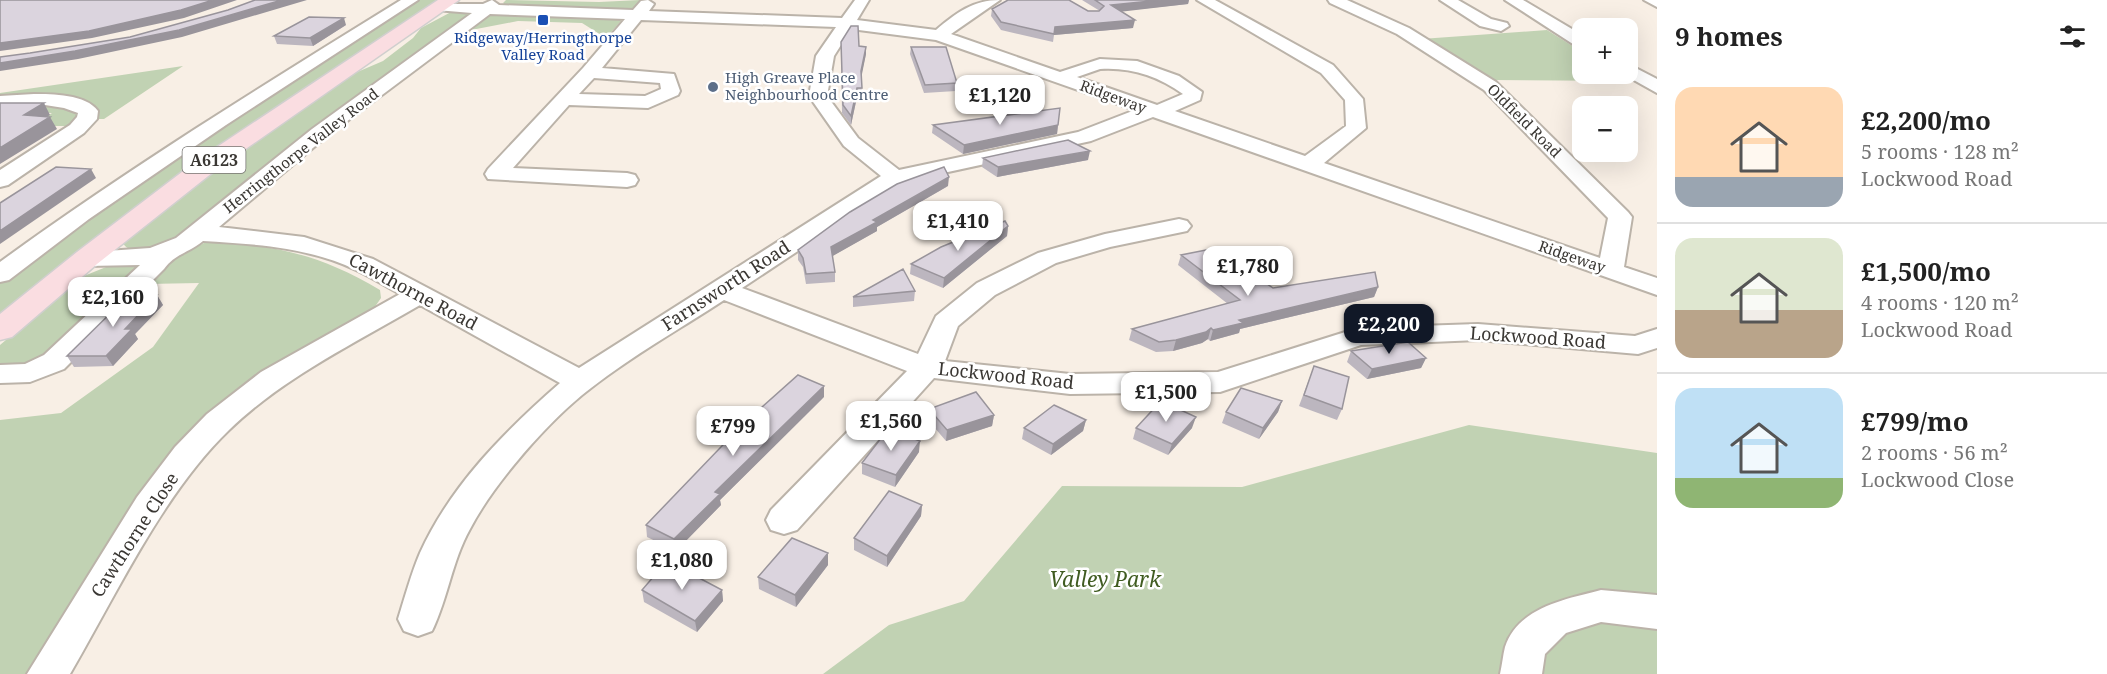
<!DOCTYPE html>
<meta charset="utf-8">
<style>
:root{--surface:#fff;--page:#f6f6f6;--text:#222;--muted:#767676;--line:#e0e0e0;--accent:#111827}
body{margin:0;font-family:"Noto Serif",serif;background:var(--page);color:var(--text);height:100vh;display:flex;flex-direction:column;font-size:22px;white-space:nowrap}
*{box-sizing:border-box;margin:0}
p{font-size:20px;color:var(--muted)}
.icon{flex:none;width:33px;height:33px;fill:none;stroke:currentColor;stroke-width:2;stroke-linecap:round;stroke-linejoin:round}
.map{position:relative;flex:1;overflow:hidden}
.details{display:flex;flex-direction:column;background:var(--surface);width:450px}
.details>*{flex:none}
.fabs{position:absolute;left:1572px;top:18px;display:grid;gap:12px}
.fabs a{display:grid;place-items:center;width:66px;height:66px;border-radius:12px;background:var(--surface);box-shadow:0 6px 24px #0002;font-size:30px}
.price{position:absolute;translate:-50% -51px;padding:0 14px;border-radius:12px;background:#fff;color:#222;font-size:20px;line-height:39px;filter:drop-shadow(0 2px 3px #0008)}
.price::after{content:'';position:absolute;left:50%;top:36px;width:18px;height:14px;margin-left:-9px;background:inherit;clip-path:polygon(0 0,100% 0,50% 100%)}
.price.current{background:var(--accent);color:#fff}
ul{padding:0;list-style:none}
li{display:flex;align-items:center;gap:18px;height:150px;padding:0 18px}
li+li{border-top:2px solid var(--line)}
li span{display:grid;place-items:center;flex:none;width:168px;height:120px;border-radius:18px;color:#555}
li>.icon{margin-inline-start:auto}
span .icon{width:72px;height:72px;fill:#fffc;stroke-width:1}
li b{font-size:26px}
h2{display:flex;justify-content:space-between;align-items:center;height:72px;padding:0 18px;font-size:26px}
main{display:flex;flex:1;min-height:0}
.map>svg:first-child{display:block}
.green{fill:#c1d2b3}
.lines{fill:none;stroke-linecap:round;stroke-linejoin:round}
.minor-casing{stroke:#bbb3a9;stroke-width:4}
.major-casing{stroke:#d0cfce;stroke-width:3}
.minor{fill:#fff;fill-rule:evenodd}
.major{fill:#fadde1;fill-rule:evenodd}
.wall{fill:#bcb6bf}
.shaded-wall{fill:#99949b}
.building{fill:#dbd4de;stroke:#99949b;stroke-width:1.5}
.transit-dot{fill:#1a4fb4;stroke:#fff;stroke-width:2}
.service-dot{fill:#5c6f8a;stroke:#fff;stroke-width:2}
.labels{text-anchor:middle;stroke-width:5;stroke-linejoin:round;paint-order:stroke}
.far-transit-label{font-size:15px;fill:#164399;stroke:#fff}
.far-service-label{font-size:15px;fill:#4e5e75;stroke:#fff;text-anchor:start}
.far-street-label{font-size:15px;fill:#3a3733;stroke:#fff}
.shield{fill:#fff;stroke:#757370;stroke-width:1.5}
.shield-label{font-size:16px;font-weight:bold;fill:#3a3733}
.street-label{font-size:18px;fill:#3a3733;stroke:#fff}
.near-park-label{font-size:21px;font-style:italic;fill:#405c21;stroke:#fff}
</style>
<main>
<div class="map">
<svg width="1657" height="674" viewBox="0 0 1657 674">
<rect width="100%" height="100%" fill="#f8efe5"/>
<!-- green -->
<path class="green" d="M 417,0 L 441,0 L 0,316 L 0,283 L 176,156 Z
M 506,0 L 599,2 L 640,0 L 633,8 L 617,11 L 507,6 L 503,3 Z
M 453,11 L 474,13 L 172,244 C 156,247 132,259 122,242 L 221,166 L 355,73 L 383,61 L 413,38 L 421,28 Z
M 541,14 L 618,18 L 621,21 L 606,38 L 582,23 L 518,21 L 466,31 L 489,15 Z
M 1547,30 L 1582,52 L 1582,74 L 1616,74 L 1629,81 L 1492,80 L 1463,61 L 1421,39 Z
M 183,66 L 104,119 L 96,119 L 99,112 L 95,106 L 81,101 L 0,99 L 0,93 Z
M 47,104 L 77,112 L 78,117 L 72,126 L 32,126 L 52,113 L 0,112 Z
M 208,241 C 278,246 319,254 380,290 L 381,298 L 372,311 L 139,499 L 26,674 L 0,674 L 0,420 L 61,413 L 153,347 L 199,283 L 147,284 L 176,257 Z
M 111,265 L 136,265 L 139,271 L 43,363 L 0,368 L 0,345 L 79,278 Z
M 1469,425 L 1657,453 L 1657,674 L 823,674 L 889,625 L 964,601 L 1062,486 L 1242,487 Z"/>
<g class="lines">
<defs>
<path id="minor" d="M 401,0 L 418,0 L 226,125 L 89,219 L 9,280 L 0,282 L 0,262 C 129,168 265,84 401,0 Z
M 492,0 L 499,5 L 633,10 L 641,1 L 648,0 L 654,4 L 649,11 L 842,18 L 855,0 L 869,0 L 857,20 L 936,30 C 956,13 973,0 1000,0 L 951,34 L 1060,72 L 1100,59 L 1137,61 L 1179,76 L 1202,92 L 1200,100 L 1175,111 L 1305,156 L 1346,126 L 1345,100 L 1321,73 L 1197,0 L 1215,0 L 1333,65 L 1363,99 L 1366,128 L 1324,163 L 1600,258 L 1608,218 L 1484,90 L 1397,34 L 1330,3 L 1328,0 L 1347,0 L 1409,28 L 1496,82 L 1628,212 L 1632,217 L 1624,267 L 1657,278 L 1657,295 L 1153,117 L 1091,141 L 902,182 L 742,288 L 918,354 L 936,316 L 977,283 L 1038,253 L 1105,234 L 1179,219 L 1187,221 L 1191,226 L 1187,231 L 1110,247 L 1056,263 L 995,295 L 958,326 L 945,361 L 1070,374 L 1218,372 L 1358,328 L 1478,324 L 1635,336 L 1657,329 L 1657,348 L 1638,354 L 1478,340 L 1361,345 L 1220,392 L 1070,394 L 934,378 L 797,530 L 784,534 L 771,530 L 766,520 L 771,510 L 907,371 L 724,300 C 680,329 633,355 591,388 C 550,419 494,483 470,529 C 452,561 448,598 432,631 L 418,636 L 404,631 L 398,619 C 405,597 411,574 420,553 C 451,485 504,432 560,383 L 420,305 C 355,343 284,377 229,430 C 164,492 116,595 70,674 L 27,674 L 137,497 L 175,447 L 207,414 L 261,372 L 400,294 C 385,286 371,277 356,270 C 309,247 254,244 203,241 C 187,254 176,253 164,269 L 64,369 L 30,382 L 0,383 L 0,365 L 25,364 L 44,355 L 140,265 L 87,266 L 78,263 L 74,258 L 78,253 L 150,248 L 176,238 L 312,129 L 472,13 L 436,10 L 433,7 L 436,4 L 483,4 ZM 490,14 L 625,19 L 583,68 L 488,169 L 485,174 L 488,179 L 627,187 L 635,185 L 638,180 L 635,175 L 627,173 L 513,168 L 569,105 L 648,108 L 678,95 L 680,91 L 674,74 L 602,68 L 641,20 L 836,27 L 816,56 L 809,96 L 844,146 L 881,176 L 579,368 L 373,259 L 304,237 L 219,227 L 326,137 ZM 851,29 L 936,40 L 1135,110 L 1078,132 L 899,170 L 858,138 L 827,96 L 834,56 ZM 1100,69 C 1131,67 1158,76 1183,94 L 1157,105 L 1077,77 ZM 594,78 L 660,83 L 661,89 L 645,96 L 579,94 Z
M 1440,0 L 1458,0 L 1491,19 L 1507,23 L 1509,26 L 1501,31 L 1480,26 Z
M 1505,0 L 1523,0 L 1582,35 L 1582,47 L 1576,46 Z
M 1644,0 L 1657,0 L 1657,7 Z
M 1628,64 L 1657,79 L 1657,93 L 1623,74 L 1628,74 Z
M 34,94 C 52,94 86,94 98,111 L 97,119 L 84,133 L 8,185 L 0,187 L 0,170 L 70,125 L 77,117 L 78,113 L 64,108 L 45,105 L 0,108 L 0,96 Z
M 1601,590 L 1657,595 L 1657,629 L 1601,622 L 1566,633 L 1545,654 L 1542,674 L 1500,674 C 1502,665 1503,655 1505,647 C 1518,607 1567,599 1601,590 Z"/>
<path id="major" d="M 438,0 L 459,0 L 217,169 L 97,264 L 12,337 L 0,340 L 0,314 L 77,252 L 199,159 Z"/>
</defs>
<!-- minor casing -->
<use href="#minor" class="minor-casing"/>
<!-- major casing -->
<use href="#major" class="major-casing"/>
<!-- minor -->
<use href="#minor" class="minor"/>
<!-- major -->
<use href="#major" class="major"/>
</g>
<!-- wall -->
<path class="wall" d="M 1082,0 L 1189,0 L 1188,4 L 1121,11 L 1133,28 L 1054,35 L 1053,42 L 1001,30 L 991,16 L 992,9 L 1100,11 Z
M 346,25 L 313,46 L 277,44 L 274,36 Z
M 841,42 L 859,46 L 866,47 L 866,54 L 861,76 L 862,96 L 857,97 L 851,125 L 842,113 Z
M 911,47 L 957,83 L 956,91 L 924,93 L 910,54 Z
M 933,125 L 1058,125 L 1057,134 L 963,154 L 932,133 Z
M 983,158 L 1088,160 L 997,177 L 982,167 Z
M 948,186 L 877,227 L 877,231 L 832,256 L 835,272 L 835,282 L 806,284 L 803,267 L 798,260 L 798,250 Z
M 1008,226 L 1007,236 L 943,288 L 910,274 L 911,264 Z
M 1181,255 L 1273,288 L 1378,287 L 1374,297 L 1240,329 L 1239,333 L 1210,341 L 1208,339 L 1202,343 L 1173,351 L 1156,352 L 1129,340 L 1132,329 L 1228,304 L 1178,265 Z
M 915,291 L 914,301 L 853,307 L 853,297 Z
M 157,295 L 163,305 L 135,334 L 138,339 L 113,366 L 74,367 L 67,356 Z
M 1351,351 L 1426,358 L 1421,368 L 1367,379 L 1347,362 Z
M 1314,366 L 1342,409 L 1337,420 L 1299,406 Z
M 824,397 L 720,500 L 721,505 L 676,551 L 647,537 L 646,525 Z
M 1282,401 L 1278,412 L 1259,439 L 1222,423 L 1226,412 Z
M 929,409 L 994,415 L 992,426 L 946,441 L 928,420 Z
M 1086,420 L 1083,431 L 1051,455 L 1022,439 L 1024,428 Z
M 1136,428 L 1192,428 L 1168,455 L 1133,439 Z
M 919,452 L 895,487 L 862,474 L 862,463 Z
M 922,505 L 921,516 L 887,567 L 854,550 L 854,538 Z
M 828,565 L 796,607 L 759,589 L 758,577 Z
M 642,590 L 722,590 L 723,601 L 697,632 L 644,602 Z"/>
<!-- shaded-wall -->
<path class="shaded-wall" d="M 213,0 L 237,0 L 184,18 L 92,38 L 0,51 L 0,43 Z
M 282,0 L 307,0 L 182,37 L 78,59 L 0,71 L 0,63 L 179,30 Z
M 1161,0 L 1189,0 L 1188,4 L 1110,13 L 1111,5 Z
M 344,18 L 346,25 L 313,46 L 310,38 Z
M 1135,20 L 1133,28 L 1054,35 L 1055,27 Z
M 866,47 L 866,54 L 861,79 L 861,71 Z
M 857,88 L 857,97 L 851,125 L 851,116 Z
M 44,103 L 50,115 L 31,127 L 24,115 Z
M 50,117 L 57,129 L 0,164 L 0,148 Z
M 1058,125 L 1057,134 L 963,154 L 964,145 Z
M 1090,151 L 1088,160 L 997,177 L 998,167 Z
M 91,169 L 96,178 L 0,244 L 0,231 Z
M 949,177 L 948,186 L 877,227 L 877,231 L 831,257 L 831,247 L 873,220 Z
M 1008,226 L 1007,236 L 943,288 L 944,278 Z
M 1378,287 L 1374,297 L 1240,329 L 1239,333 L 1210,341 L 1213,330 L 1239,320 Z
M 157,295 L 163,305 L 135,334 L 138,339 L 113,366 L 106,356 L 125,329 Z
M 1211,328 L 1208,339 L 1202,343 L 1173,351 L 1176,340 Z
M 1426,358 L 1421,368 L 1367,379 L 1372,369 Z
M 824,386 L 824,397 L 720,500 L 721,505 L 676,551 L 674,539 L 715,492 Z
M 1282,401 L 1278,412 L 1259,439 L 1263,428 Z
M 994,415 L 992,426 L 946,441 L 947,430 Z
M 1196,417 L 1192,428 L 1168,455 L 1172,444 Z
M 1086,420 L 1083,431 L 1051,455 L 1053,444 Z
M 920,441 L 919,452 L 895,487 L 896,475 Z
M 922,505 L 921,516 L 887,567 L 887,556 Z
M 828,553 L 828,565 L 796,607 L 795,595 Z
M 722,590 L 723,601 L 697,632 L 695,621 Z"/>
<!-- building -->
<path class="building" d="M 0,0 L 213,0 L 181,10 L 89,31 L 0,43 Z
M 255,0 L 282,0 L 179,30 L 75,51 L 0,63 L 0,57 L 30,53 L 130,37 L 228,10 Z
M 1008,0 L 1069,0 L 1088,11 L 1099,11 L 1104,6 L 1095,0 L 1161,0 L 1111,5 L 1135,20 L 1055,27 L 1054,34 L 1001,22 L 992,9 Z
M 309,17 L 344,18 L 310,38 L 274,36 Z
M 851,26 L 858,26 L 859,46 L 866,47 L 861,71 L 862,88 L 857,88 L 851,116 L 843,105 L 841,42 Z
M 911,47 L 946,47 L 957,83 L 925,85 Z
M 0,103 L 44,103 L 24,115 L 50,117 L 0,148 Z
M 1060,108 L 1058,125 L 964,145 L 933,125 Z
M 1068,140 L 1090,151 L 998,167 L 983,158 Z
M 56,167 L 91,169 L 0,231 L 0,203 Z
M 944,167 L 949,177 L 873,220 L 877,222 L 831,247 L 835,272 L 806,274 L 803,258 L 798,250 L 850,212 L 897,184 Z
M 1005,221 L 1008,226 L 944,278 L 911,264 L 941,247 Z
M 1216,248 L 1273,288 L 1375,272 L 1378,287 L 1239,320 L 1243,323 L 1213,330 L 1211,328 L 1206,332 L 1176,340 L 1159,342 L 1132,329 L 1240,300 L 1181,255 Z
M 903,269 L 915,291 L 853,297 Z
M 129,295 L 157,295 L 125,329 L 132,329 L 106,356 L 67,356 Z
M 1408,342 L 1426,358 L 1372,369 L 1351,351 Z
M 1314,366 L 1349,377 L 1342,409 L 1304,395 Z
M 798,375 L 824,386 L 715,492 L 720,494 L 674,539 L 646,525 L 744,423 Z
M 1241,388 L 1282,401 L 1263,428 L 1226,412 Z
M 976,392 L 994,415 L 947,430 L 929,409 Z
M 1161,401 L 1196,417 L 1172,444 L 1136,428 Z
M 1054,405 L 1086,420 L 1053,444 L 1024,428 Z
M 888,429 L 920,441 L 896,475 L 862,463 Z
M 889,491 L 922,505 L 887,556 L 854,538 Z
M 792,538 L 828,553 L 795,595 L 758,577 Z
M 667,561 L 722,590 L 695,621 L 642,590 Z"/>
<!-- markers -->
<rect class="transit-dot" x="537" y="14" width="12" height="12" rx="3"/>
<circle class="service-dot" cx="713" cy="87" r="6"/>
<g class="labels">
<!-- far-transit labels -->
<g class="far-transit-label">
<text x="543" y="43">Ridgeway/Herringthorpe<tspan x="543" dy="17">Valley Road</tspan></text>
</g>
<!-- far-service labels -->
<g class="far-service-label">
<text x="725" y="83">High Greave Place<tspan x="725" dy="17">Neighbourhood Centre</tspan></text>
</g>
<!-- far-street labels -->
<g class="far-street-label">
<text transform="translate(1113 97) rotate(20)" y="5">Ridgeway</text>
<text transform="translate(1524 121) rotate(45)" y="5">Oldfield Road</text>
<text transform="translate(301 151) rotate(-38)" y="5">Herringthorpe Valley Road</text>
<text transform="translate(1572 257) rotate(19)" y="5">Ridgeway</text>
</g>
<!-- shield labels -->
<rect class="shield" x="182.5" y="147" width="63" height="26" rx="4.5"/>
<g class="shield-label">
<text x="214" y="166">A6123</text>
</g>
<!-- street labels -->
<g class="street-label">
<text transform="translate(726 286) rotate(-33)" y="6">Farnsworth Road</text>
<text transform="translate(413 292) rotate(28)" y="6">Cawthorne Road</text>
<text transform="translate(1538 338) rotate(4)" y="6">Lockwood Road</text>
<text transform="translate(1006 376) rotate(6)" y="6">Lockwood Road</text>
<text transform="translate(135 535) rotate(-57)" y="6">Cawthorne Close</text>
</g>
<!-- near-park labels -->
<g class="near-park-label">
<text x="1105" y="587">Valley Park</text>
</g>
</g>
</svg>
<div class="fabs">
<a>+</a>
<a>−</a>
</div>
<b class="price" style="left:1000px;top:126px">£1,120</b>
<b class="price" style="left:958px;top:252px">£1,410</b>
<b class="price" style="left:1248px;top:297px">£1,780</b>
<b class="price" style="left:113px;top:328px">£2,160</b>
<b class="price current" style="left:1389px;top:355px">£2,200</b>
<b class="price" style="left:1166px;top:423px">£1,500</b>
<b class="price" style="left:891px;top:452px">£1,560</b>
<b class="price" style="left:733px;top:457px">£799</b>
<b class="price" style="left:682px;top:591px">£1,080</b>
</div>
<section class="details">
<h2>9 homes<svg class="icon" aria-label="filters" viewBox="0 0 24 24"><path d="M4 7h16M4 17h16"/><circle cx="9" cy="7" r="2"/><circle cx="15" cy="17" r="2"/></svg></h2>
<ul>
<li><span style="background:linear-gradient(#ffd9b3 75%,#9aa5b1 0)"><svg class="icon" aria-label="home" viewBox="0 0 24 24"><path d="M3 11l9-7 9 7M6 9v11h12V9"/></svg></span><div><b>£2,200/mo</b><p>5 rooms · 128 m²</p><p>Lockwood Road</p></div></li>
<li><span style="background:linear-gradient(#dfe7d0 60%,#b9a48a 0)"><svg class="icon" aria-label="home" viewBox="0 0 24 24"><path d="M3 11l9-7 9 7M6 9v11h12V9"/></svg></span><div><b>£1,500/mo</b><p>4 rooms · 120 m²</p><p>Lockwood Road</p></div></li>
<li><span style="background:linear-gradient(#bfe0f5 75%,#8fb573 0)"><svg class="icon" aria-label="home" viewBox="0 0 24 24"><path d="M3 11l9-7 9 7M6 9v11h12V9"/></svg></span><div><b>£799/mo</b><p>2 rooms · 56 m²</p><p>Lockwood Close</p></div></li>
</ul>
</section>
</main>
